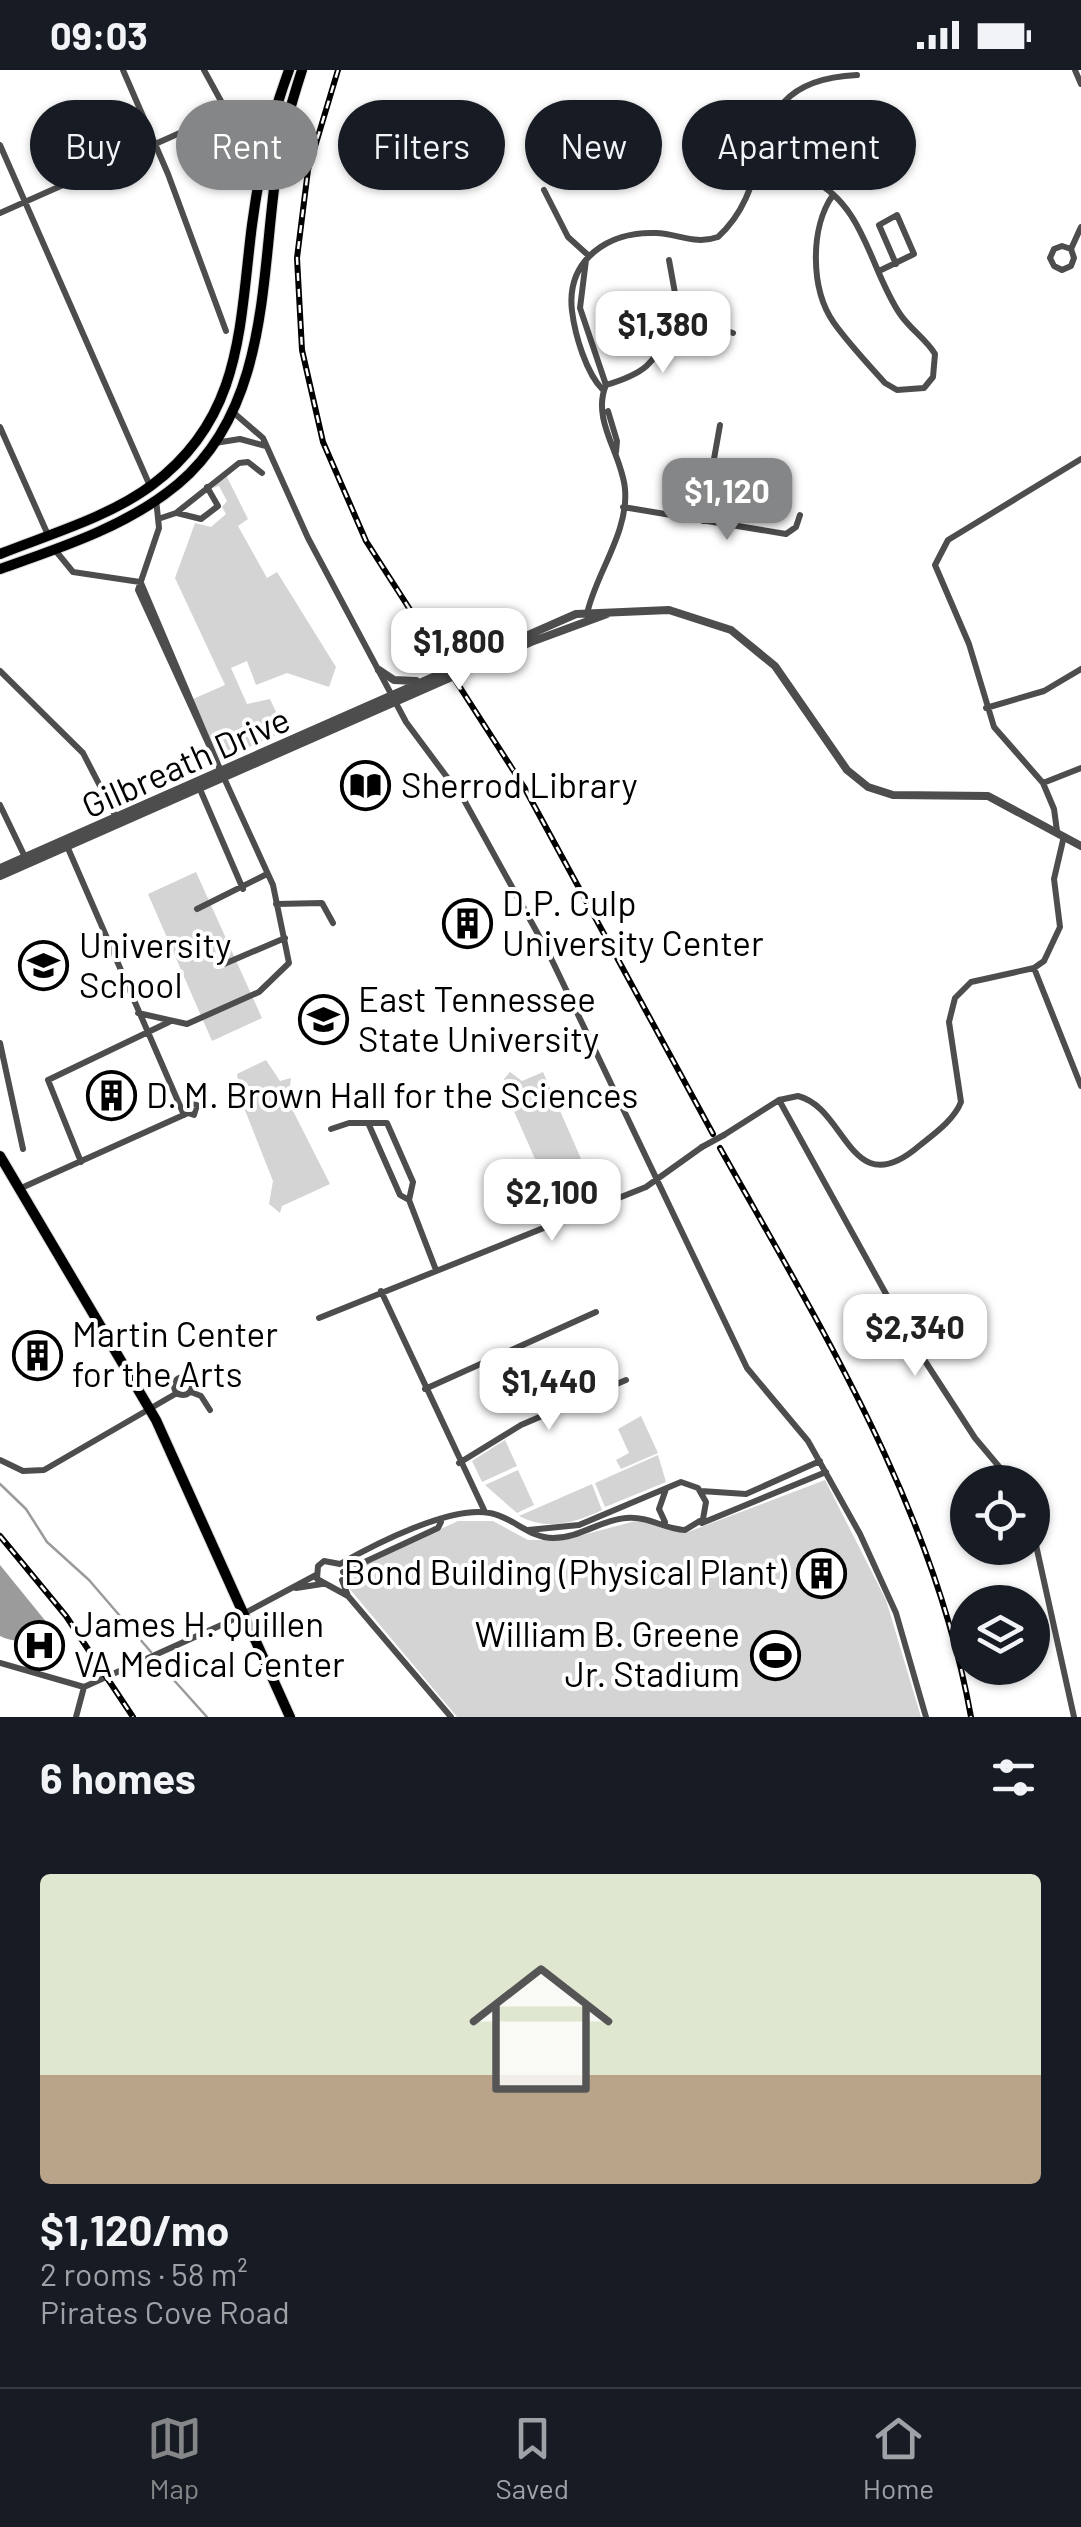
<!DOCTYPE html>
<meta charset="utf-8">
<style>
:root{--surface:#171b24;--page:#20242c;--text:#f1f3f6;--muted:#9ea1a6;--line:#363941;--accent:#858687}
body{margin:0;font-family:Barlow,sans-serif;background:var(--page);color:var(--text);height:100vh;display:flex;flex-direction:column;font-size:38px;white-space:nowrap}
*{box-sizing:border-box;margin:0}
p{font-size:32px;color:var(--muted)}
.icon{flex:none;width:55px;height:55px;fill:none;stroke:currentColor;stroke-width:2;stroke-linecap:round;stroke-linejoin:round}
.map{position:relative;height:1647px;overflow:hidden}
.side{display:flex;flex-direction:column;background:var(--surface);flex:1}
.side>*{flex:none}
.guide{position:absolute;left:30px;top:30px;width:1022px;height:90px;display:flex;gap:20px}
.fabs{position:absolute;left:950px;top:1395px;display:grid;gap:20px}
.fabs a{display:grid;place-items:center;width:100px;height:100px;border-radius:50%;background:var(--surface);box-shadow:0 2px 8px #0004;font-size:50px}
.price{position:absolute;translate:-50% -85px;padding:0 22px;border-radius:20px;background:#fff;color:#222;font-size:32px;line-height:65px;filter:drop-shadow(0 2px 5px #0008)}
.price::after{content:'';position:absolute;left:50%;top:60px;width:30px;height:22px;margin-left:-15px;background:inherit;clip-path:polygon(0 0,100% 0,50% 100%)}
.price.current{background:var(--accent);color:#fff}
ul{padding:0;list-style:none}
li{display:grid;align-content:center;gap:20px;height:530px;padding:0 40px}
li span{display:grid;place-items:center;height:310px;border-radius:10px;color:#555}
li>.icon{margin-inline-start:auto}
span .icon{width:180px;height:180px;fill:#fffc;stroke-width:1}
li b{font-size:42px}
h2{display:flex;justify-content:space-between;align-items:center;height:120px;padding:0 40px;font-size:42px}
.tag{padding:0 35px;border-radius:45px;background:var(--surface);box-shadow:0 2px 8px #0004;font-size:35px;line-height:90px}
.tag.current{background:var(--accent);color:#fff}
.status{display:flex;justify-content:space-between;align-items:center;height:70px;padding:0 50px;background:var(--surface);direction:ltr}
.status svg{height:28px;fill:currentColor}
.tabs{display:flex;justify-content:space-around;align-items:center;height:140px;border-top:2px solid var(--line);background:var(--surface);font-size:28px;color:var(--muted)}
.tabs a{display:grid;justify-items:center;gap:5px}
.tabs .current{color:var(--accent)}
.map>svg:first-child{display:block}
.green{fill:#d4d4d4}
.water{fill:#9b9b9b}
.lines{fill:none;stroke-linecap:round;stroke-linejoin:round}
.stream{stroke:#9b9b9b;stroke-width:2.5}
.trunk-casing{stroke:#dbdbdb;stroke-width:12}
.minor{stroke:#4d4d4d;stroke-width:6}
.tertiary{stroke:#4d4d4d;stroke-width:8}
.trunk{stroke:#000;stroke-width:10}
.rail-casing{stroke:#000;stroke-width:6}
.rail{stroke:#fff;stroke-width:2.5;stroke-dasharray:8;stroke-linecap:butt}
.minor-bridge{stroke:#4d4d4d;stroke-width:6}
.labels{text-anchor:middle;stroke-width:8;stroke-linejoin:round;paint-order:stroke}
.street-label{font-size:35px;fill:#000;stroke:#fff}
.poi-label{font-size:35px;fill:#000;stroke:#fff;text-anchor:start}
</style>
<div class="status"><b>09:03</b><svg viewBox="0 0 49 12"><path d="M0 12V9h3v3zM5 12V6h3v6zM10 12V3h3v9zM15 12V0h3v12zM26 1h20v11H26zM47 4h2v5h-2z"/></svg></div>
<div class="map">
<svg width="1081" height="1647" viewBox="0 0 1081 1647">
<rect width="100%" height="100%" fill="#fff"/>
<!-- green -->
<path class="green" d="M 226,405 L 248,449 L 238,456 L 267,508 L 277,502 L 336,597 L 329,617 L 287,603 L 256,615 L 247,591 L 231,598 L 247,634 L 270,629 L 285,661 L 220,690 L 193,629 L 225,615 L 175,508 L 195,453 L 211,457 L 226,444 L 222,437 L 227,431 L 219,416 L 213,418 Z
M 196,802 L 262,948 L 212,971 L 148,824 Z
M 266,990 L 280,1011 L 291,1008 L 288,1031 L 330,1114 L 282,1136 L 280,1143 L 269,1134 L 273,1111 L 241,1030 L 237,1004 Z
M 510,1002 L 522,1011 L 543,1002 L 593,1116 L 588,1127 L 568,1137 L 554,1132 L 505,1021 L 504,1009 Z
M 641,1346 L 658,1383 L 621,1399 L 616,1390 L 629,1383 L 618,1359 Z
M 505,1370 L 517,1396 L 482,1412 L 472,1391 Z
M 658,1385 L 666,1412 L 605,1437 L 595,1413 Z
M 518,1400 L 534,1435 L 517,1443 L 485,1415 Z
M 825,1410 L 886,1530 L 921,1647 L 457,1647 L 348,1517 L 347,1507 L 353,1499 L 458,1451 L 493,1451 L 528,1470 L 564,1470 L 639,1450 L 688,1462 Z
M 592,1414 L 602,1440 C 575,1453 548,1461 519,1446 Z"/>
<!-- water -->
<path class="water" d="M 0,1495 L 52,1559 C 41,1572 14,1574 0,1566 Z"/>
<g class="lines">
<!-- stream -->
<path class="stream" d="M 0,1414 L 26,1439 L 47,1472 L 89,1510 L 151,1582
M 155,1589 L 207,1647"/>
<defs>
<path id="trunk" d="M 0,484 C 50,464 109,447 152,415 C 243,347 239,257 252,155 C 259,102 270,51 289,0
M 0,499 C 60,478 128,456 178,414 C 268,338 261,210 276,103 C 281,68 291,34 302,0
M 0,1086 L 156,1350 L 290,1647"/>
</defs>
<!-- trunk casing -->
<use href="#trunk" class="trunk-casing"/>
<!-- minor -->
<path class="minor" d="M 123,0 L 168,104 L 226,261
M 1075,0 L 1081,14
M 0,75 L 150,416
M 756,99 L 812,110 C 865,136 870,200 900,244 C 910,259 926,269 935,284 L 933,307 L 924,318 L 897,320 L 885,313 C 868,294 849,274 834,253 C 810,219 810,157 833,125
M 544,120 L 568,167 L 589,186
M 0,143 L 227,42 L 204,0
M 1071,179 L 1062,176 L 1054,179 L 1050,188 L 1054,196 L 1062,200 L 1071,196 L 1074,188 L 1071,179 L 1081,157
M 586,190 L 580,238 L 606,315
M 669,190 L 679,245
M 879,201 L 914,184 L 897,145 L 879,155 L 896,194
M 679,245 L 733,263
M 603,320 C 586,303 575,265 572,241 C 566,190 608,161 656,163 C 679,164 695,175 718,167 C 785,106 733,11 857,5
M 608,341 L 617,371 L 616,382
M 234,343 L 263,368 L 308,468 L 406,652 L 464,730 L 549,884 L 747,1298 L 808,1371 L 860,1464 L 896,1543 L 926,1647
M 0,357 L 48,465
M 215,373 L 240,369 L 266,376
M 623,437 L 786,464 L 796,457 L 800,445
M 177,443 L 201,449 L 218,436 L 207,417
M 161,448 L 176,443 L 239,393 L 248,392 L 262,403
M 703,451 L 720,355
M 55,480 L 73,502 L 140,512
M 141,513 L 220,699
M 587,544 C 595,505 629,462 625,419 C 622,384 591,350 606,315 C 656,300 653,289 679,245
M 0,601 L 83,683 L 116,747
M 986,638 L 1044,621 L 1081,599
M 1043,713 L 1081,698
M 199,717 L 243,819
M 0,735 L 25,787
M 1057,761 L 1054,739 L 1043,713 L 994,657 L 969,574 L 935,495 L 948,470 L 1081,389
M 67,776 L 184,1045
M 276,834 L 322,833 L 333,853
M 197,839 L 267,804
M 224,894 L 285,868
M 1034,898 L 1081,1016
M 138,943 L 187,954 L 259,922 L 289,893 L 273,815 L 138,520 L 159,458 L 156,429
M 0,973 L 23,1079
M 779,1030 L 912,1271 L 975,1368 L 1012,1412
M 369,1055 L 400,1125 L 409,1130 L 436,1200
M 331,1059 L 349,1053 L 387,1053 L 413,1112 L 409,1130
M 724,1065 L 779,1030 L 798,1026 C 847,1038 850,1135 919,1076 C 934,1064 954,1050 961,1032 L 949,952 L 955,928 L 971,912 L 1034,898 L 1044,891 L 1060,857 L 1054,809 L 1064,766
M 81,1092 L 48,1010 L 169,952
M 19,1119 L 188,1043 L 194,1045 L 197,1035 L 190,1034 L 188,1043
M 381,1221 L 485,1442
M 319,1248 L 646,1117 L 702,1077
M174 1316a9 9 0 1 1 18 0a9 9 0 1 1-18 0Z
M 425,1319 L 596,1242
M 191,1322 L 201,1326 L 210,1340
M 0,1390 L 23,1401 L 44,1400 L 177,1323
M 459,1393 L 521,1355 L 626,1310
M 701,1421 L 746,1424 L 820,1391
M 665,1452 L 659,1439 L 666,1419
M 702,1453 L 826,1402
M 1032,1457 L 1074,1647
M 340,1494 C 375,1474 451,1435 490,1443 C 513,1447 529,1468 553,1468 C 580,1468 600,1450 626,1448 C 649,1446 664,1459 685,1460 L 703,1449 L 706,1432 L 698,1418 L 681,1412 L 579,1455 L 528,1460
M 340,1494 L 324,1491 L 318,1496 L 317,1509 L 348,1526
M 343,1502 L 438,1458 L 441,1452
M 342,1510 L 348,1526 L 451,1647
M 296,1518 L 322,1514
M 0,1593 L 84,1617
M 84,1617 L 228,1552 L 316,1505
M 76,1647 L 84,1617"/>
<!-- tertiary -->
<path class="tertiary" d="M 379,600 L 394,610 L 416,611
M 0,798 L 576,544 L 669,540 L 731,560 L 775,596 L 847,700 L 868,717 L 893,725 L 988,726 L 1081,776
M 0,806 L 531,572 L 607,544"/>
<!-- trunk -->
<use href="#trunk" class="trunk"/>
<defs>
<path id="rail" d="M 338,0 L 308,100 L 297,188 L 302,280 L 323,372 L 366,471 L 524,717 L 713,1064
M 720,1078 C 822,1260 934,1439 971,1647
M 0,1466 L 66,1546 L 133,1647"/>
</defs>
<!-- rail casing -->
<use href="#rail" class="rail-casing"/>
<!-- rail -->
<use href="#rail" class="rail"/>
<!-- minor-bridge -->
<path class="minor-bridge" d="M 702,1077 L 724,1065"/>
</g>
<!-- icons -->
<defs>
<symbol id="library-ring" viewBox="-11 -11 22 22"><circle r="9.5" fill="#fff" stroke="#000" stroke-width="1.5"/><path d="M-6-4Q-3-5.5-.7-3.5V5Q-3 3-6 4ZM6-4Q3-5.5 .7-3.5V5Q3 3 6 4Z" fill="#000"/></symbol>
<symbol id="building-ring" viewBox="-11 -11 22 22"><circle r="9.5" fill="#fff" stroke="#000" stroke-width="1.5"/><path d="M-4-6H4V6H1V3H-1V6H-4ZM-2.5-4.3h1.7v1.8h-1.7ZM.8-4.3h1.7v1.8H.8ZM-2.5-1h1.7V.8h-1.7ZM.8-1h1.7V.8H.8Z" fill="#000"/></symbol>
<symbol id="school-ring" viewBox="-11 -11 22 22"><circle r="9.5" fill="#fff" stroke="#000" stroke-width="1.5"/><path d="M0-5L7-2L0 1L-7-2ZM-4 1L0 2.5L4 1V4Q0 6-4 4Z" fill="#000"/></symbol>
<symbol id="university-ring" viewBox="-11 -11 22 22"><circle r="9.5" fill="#fff" stroke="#000" stroke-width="1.5"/><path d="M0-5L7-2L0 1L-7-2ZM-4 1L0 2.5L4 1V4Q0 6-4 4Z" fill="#000"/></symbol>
<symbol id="hospital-ring" viewBox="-11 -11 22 22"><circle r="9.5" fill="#fff" stroke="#000" stroke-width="1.5"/><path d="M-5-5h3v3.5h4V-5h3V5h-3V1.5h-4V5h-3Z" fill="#000"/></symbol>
<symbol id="stadium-ring" viewBox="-11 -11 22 22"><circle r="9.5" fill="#fff" stroke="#000" stroke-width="1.5"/><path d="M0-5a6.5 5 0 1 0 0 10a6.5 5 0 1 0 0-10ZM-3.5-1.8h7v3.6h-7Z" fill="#000"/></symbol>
</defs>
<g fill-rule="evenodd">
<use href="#library-ring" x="338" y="688" width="55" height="55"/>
<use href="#building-ring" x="440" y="826" width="55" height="55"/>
<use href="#school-ring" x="16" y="868" width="55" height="55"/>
<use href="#university-ring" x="296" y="922" width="55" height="55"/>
<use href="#building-ring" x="84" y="998" width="55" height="55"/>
<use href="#building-ring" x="10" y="1258" width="55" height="55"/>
<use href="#building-ring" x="794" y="1476" width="55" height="55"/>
<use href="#hospital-ring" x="12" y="1548" width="55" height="55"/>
<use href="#stadium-ring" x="748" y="1558" width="55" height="55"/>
</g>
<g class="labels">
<!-- street labels -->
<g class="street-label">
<text transform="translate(186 693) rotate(-24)" y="12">Gilbreath Drive</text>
</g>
<!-- poi labels -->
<g class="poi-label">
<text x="401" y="728">Sherrod Library</text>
<text x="502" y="846">D.P. Culp<tspan x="502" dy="40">University Center</tspan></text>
<text x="79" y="888">University<tspan x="79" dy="40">School</tspan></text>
<text x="358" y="942">East Tennessee<tspan x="358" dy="40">State University</tspan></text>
<text x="146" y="1038">D. M. Brown Hall for the Sciences</text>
<text x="72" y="1277">Martin Center<tspan x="72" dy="40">for the Arts</tspan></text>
<text x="787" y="1515" text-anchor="end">Bond Building (Physical Plant)</text>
<text x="74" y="1567">James H. Quillen<tspan x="74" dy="40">VA Medical Center</tspan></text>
<text x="740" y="1577" text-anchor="end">William B. Greene<tspan x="740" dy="40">Jr. Stadium</tspan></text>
</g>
</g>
</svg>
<div class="fabs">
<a><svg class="icon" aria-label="locate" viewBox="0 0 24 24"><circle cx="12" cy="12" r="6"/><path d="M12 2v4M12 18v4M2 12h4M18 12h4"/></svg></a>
<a><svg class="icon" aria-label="layers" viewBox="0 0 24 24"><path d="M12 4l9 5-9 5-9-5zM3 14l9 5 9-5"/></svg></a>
</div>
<b class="price" style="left:663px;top:306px">$1,380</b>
<b class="price current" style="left:727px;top:473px">$1,120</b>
<b class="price" style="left:459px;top:623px">$1,800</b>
<b class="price" style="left:552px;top:1174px">$2,100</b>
<b class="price" style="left:915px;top:1309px">$2,340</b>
<b class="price" style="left:549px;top:1363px">$1,440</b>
<div class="guide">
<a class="tag">Buy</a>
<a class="tag current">Rent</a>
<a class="tag">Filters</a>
<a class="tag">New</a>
<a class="tag">Apartment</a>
</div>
</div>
<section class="side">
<h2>6 homes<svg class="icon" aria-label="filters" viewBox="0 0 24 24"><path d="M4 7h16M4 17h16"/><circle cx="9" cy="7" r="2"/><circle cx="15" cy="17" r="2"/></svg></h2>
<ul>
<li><span style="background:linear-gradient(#dfe7d0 65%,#b9a48a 0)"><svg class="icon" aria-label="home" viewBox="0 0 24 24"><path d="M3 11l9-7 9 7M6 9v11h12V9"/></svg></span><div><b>$1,120/mo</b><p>2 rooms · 58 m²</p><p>Pirates Cove Road</p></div></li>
</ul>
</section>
<nav class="tabs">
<a class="current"><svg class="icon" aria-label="map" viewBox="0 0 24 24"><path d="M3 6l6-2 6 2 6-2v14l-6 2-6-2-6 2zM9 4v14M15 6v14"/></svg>Map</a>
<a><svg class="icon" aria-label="saved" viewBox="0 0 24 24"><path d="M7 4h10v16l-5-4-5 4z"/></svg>Saved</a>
<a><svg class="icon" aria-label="home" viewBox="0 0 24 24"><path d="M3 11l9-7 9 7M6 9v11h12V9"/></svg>Home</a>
</nav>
